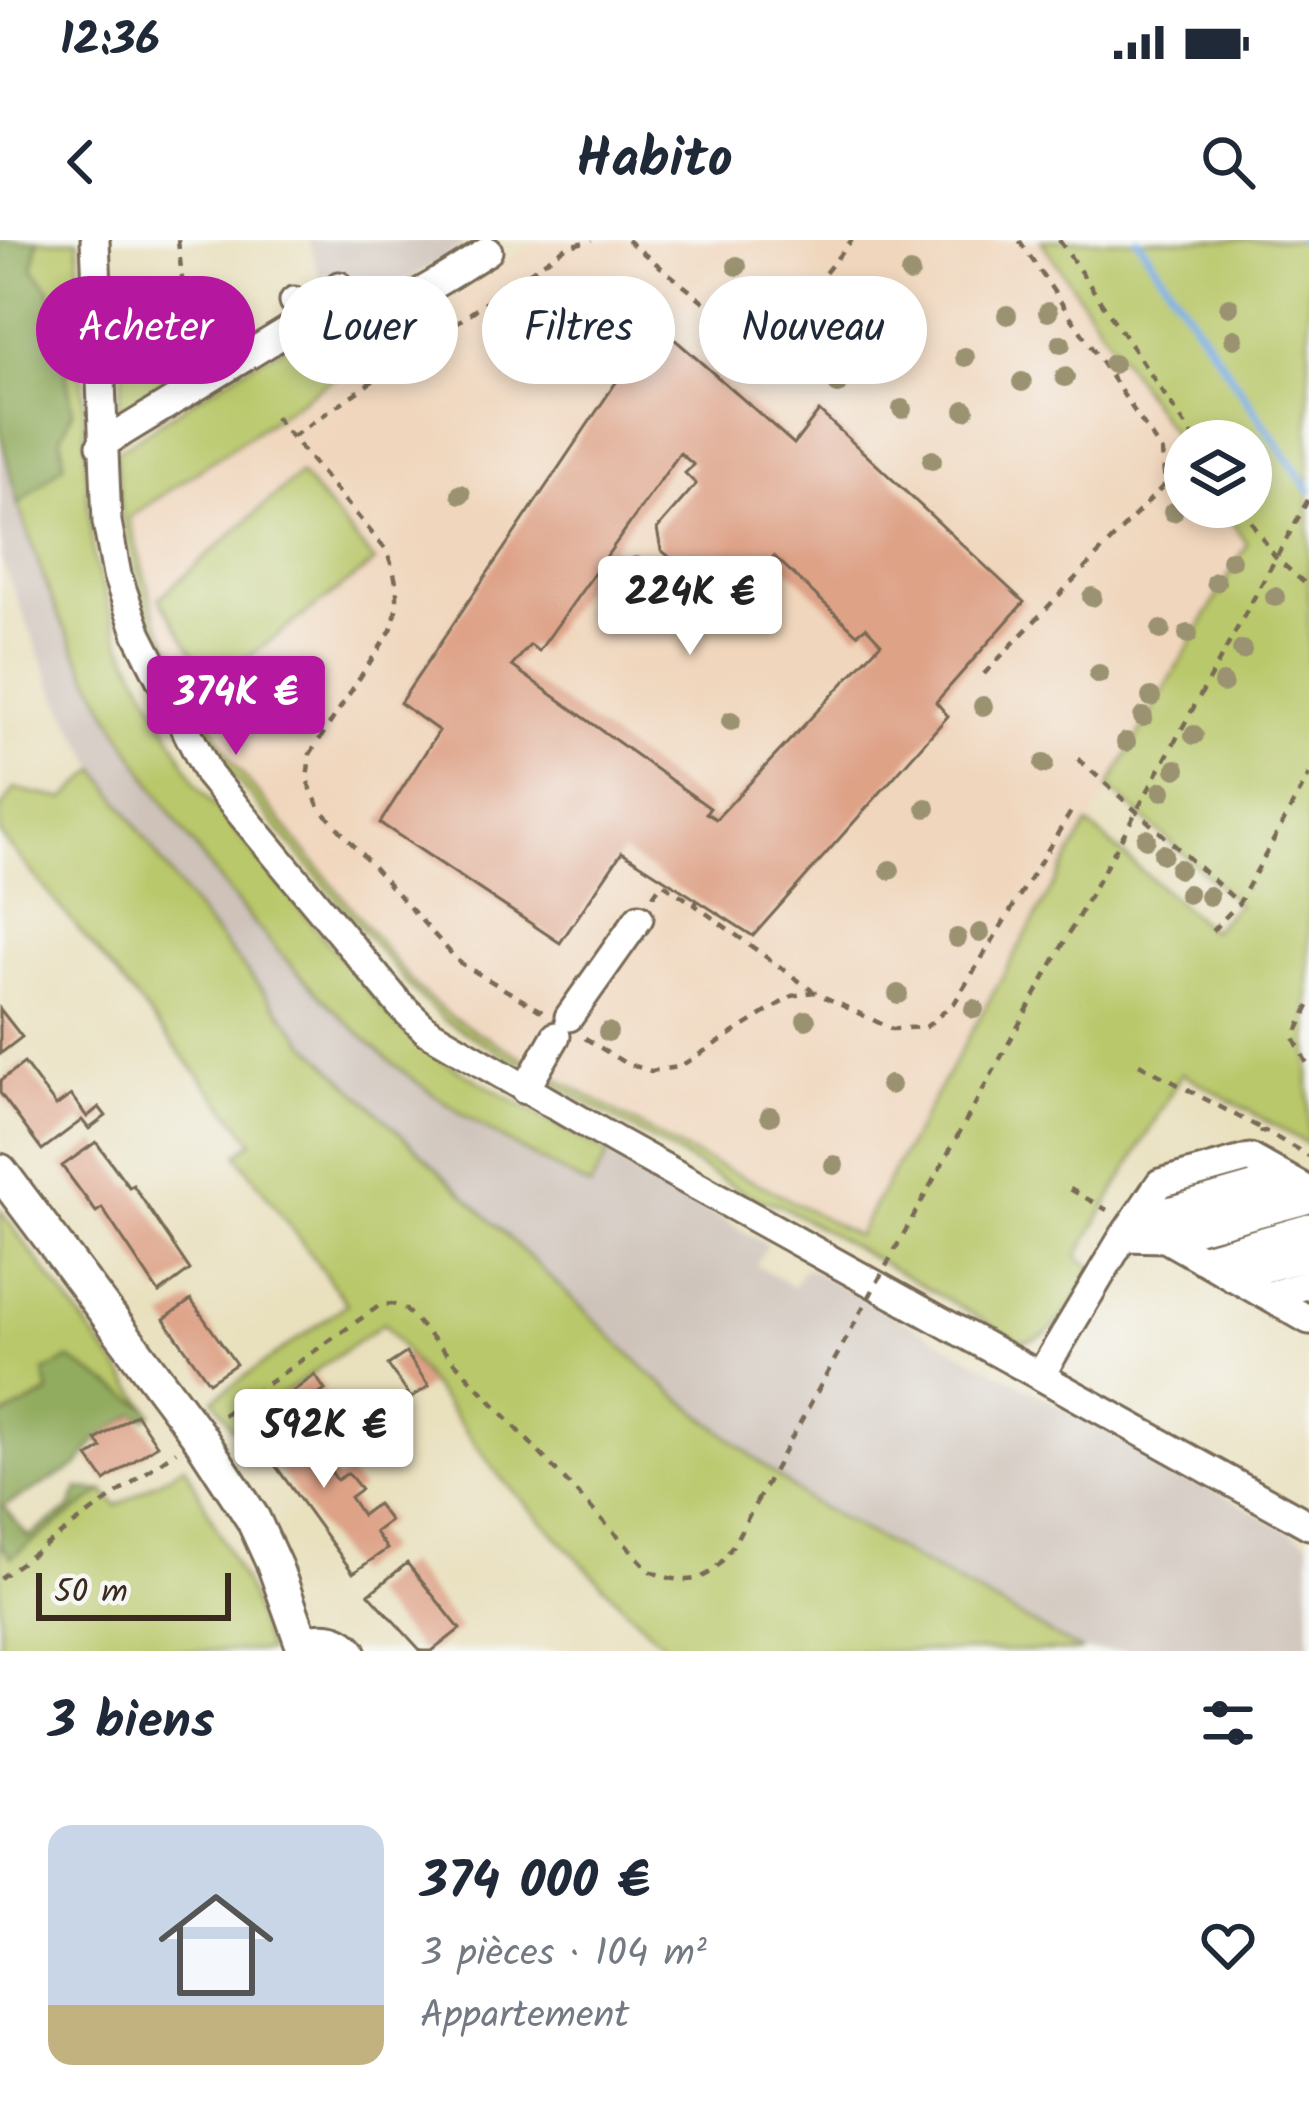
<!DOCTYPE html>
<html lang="fr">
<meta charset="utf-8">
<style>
:root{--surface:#fff;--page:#f6f6f7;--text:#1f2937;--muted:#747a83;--accent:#b5179e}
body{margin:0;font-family:Kalam,sans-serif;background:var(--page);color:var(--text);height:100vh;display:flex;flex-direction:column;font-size:45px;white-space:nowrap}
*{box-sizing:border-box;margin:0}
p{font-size:39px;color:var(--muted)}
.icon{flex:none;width:66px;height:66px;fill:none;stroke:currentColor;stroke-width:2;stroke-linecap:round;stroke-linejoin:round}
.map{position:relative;height:1411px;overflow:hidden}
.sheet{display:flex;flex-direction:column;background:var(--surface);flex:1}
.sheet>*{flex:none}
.guide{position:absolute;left:36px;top:36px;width:1239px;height:108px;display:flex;gap:24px}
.buttons{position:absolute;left:1164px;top:180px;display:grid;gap:24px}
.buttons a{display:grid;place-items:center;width:108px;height:108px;border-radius:50%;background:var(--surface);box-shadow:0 6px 18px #0003;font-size:60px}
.scale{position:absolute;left:36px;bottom:30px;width:195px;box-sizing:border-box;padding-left:12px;border:6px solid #3b2a1e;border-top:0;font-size:33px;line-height:42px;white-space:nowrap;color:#3b2a1e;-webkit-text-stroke:9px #f6f6f2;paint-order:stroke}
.price{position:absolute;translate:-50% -102px;padding:0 27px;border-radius:12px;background:#fff;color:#222;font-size:39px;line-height:78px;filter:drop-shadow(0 3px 6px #0008)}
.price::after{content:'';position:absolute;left:50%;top:72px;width:36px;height:27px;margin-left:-18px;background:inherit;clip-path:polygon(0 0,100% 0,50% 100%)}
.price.on{background:var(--accent);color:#fff}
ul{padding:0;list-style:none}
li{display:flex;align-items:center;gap:36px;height:300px;padding:0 48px}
li span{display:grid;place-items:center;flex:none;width:336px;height:240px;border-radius:24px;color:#555}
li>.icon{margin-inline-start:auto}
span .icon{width:144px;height:144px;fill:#fffc;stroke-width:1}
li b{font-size:51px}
h2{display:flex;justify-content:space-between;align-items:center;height:144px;padding:0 48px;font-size:51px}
.tag{padding:0 42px;border-radius:54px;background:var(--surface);box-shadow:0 6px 18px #0003;font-size:42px;line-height:108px}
.tag.on{background:var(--accent);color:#fff}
.status{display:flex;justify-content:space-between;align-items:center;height:84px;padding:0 60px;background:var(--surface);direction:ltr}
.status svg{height:33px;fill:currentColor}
header{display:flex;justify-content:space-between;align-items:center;height:156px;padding:0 48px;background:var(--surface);font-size:54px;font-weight:700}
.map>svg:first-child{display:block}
.built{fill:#f0d6bc}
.industrial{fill:#cec2b9}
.green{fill:#b9c86a;stroke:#7a7944;stroke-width:3}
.forest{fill:#92ac5e;stroke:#666b3e;stroke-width:3}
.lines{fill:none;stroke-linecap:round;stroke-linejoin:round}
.stream{stroke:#75aae2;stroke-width:8}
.building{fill:#dea287;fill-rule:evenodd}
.minor-casing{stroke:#786a56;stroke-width:33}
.major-casing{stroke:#786a56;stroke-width:39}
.path{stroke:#786a56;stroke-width:4.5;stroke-dasharray:9 9;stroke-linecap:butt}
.minor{stroke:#fff;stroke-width:27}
.major{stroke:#fff;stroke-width:33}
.path-bridge{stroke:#786a56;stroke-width:4.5;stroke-dasharray:9 9;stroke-linecap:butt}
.tree{fill:#9a9270}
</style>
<div class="status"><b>12:36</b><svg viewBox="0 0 49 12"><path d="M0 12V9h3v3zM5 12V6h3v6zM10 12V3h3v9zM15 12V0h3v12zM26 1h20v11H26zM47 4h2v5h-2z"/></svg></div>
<header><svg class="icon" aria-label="back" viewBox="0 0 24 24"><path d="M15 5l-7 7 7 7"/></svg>Habito<svg class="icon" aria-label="search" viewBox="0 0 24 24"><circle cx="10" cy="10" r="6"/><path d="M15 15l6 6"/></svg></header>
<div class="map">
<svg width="1309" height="1411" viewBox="0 0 1309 1411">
<rect width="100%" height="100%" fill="#f6f6f2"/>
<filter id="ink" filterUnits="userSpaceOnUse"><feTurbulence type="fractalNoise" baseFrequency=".00833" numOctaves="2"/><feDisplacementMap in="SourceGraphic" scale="24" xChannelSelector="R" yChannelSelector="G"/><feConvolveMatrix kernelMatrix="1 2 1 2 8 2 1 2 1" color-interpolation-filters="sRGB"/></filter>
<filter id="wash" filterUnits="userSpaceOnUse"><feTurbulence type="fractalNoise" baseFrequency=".004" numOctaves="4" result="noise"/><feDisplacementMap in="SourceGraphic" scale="48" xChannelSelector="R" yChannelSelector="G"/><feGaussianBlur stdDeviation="2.7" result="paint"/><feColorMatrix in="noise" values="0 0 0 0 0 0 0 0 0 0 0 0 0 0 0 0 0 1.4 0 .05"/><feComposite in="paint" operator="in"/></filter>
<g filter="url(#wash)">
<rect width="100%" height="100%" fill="#e9e0be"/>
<!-- built -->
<path class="built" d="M 539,0 L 1041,0 L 1185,212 L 1185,267 L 1222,267 L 1247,304 L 857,996 L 768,948 L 683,910 L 556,840 L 557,846 L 518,823 L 524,819 L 451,777 L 417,748 L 232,522 L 157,380 L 129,278 Z"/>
<!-- industrial -->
<path class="industrial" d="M 309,0 L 459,0 L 463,7 L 391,49 L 354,49 L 321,42 Z
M 0,192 L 18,266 L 61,382 L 127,508 L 215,635 L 333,768 L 386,818 L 510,905 L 589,947 L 608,914 L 767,1005 L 756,1025 L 793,1047 L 805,1027 L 1309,1302 L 1309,1411 L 1082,1411 L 806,1259 L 655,1138 L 307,804 L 191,664 L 97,529 L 56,455 L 0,317 Z"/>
<!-- green -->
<path class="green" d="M 38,0 L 78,0 L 87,253 L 94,320 L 121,403 L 197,545 L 397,786 L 441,820 L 608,914 L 590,947 C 518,909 444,868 382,814 C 248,697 140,546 63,385 C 45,347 33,305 18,265 L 64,224 L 61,197 L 73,172 L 50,50 L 33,28 Z
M 1041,0 L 1309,0 L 1309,905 L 1182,833 L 1077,1017 L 1094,1028 C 1075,1056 1057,1103 1020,1101 L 778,964 L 756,959 L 557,846 L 556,838 L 683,910 L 768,948 L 857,996 L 1088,584 L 1211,691 L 1238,664 L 1109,547 L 1247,304 L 1222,267 L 1251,267 L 1251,201 L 1185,201 L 1185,212 Z
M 170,70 C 184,72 196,73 202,88 C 214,120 140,156 117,172 C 126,128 122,85 170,70 Z
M 329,92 L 366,96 L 401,92 L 129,278 L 157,380 L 232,522 L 417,748 L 451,777 L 526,820 L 518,823 L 444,780 L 414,752 L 226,527 L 151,382 L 122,278 L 116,212 C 169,179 272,100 329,92 Z
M 300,234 L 375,322 L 213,444 L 159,358 Z
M 97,529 L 191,664 L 307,804 L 655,1138 L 806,1259 L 1082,1411 L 671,1411 L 620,1363 L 501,1238 L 384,1083 L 232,1189 L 214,1159 L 347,1064 L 237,915 L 253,901 L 0,594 L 0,570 L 15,549 L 65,559 Z
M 0,970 L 148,1168 L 69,1119 L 49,1152 L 0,1178 Z
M 185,1225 L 250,1355 L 268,1411 L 0,1411 L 0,1304 L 11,1317 L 103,1251 L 117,1266 Z"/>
<!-- forest -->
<path class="forest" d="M 0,0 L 38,0 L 33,28 L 50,50 L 73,171 L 61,197 L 64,224 L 18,265 L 0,192 Z
M 69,1119 L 148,1168 L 152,1174 L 146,1178 L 135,1174 L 96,1200 L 78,1225 L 4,1266 L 28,1297 L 70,1268 L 78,1249 L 103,1251 L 11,1317 L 0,1304 L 0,1178 L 49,1153 L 44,1132 Z"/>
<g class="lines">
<!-- stream -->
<path class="stream" d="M 1138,0 L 1309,250
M 1302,0 L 1309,11"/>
</g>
<g id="blocks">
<!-- building -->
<path class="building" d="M 656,83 L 794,204 L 819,171 L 1024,362 L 936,462 L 948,476 L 753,696 L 622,612 L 560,703 L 380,583 L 439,491 L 400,463 ZM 680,213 L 694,225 L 685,233 L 696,244 L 657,289 L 661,310 L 722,361 L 733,361 L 774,316 L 857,394 L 866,387 L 881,403 L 716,579 L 706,573 L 710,568 L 512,426 L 530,405 L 539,411 Z
M 0,769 L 22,797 L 0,814 Z
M 24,823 L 56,866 L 71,855 L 87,877 L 99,867 L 106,876 L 89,889 L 82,880 L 42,910 L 0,853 L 0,841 Z
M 96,902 L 129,947 L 133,945 L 190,1030 L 159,1053 L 102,968 L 96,972 L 62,926 Z
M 191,1060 L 236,1124 L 209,1142 L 164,1079 Z
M 406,1113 L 429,1146 L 411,1158 L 388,1125 Z
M 315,1135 L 325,1150 L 294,1172 L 284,1158 Z
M 288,1172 L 300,1189 L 313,1180 L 325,1197 L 313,1206 L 337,1240 L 348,1233 L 361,1249 L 350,1257 L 362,1275 L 377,1264 L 390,1281 L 375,1292 L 387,1309 L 353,1333 L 254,1196 Z
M 136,1174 L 157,1205 L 105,1241 L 88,1217 L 102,1208 L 96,1200 Z
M 407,1323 L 460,1389 L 432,1411 L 421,1411 L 369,1354 Z"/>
</g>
</g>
<g filter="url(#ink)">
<use href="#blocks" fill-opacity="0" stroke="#786a56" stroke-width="3"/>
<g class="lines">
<defs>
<path id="minor" d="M 95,0 L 107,282 L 117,335 L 138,395 L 209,535 L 400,765 L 427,791 L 616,901 L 1309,1285
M 294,61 C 301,67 308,74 316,77 C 366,96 446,36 488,11
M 101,205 L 312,76 L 339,46
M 569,777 L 639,678
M 525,850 L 556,796
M 1134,981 L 1284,938
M 1123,997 L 1165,998 L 1267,1056 L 1309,1044
M 1165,998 L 1309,959
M 1201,1019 L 1309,988
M 1232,1037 L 1309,1016
M 1267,1056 L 1309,1080
M 1040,1136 L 1123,997 L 1160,943 L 1250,918 L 1309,951
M 301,1400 C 321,1396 338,1394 352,1411"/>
<path id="major" d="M 0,931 L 198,1195 L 253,1279 L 275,1327 L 305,1411"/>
</defs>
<!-- minor casing -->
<use href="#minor" class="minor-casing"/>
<!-- major casing -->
<use href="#major" class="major-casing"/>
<!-- path -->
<path class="path" d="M 178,0 L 182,39 L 231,96
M 627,0 L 740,91 C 789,91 822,34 852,0
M 1059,0 L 1196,201
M 275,177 L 386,310 C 398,339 401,360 391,390 L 310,514 L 307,540 L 319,567 L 459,722 L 544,773
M 292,197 L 566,7 L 592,0
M 1241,267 L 1276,318 L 1309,347
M 984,434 L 1165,244 L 1162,212 L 1019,0
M 1078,519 L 1239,663
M 653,656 L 662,643 L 695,665
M 697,661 L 695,665 L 814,752
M 1212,691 L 1239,663 L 1309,535
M 1309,766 L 1294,798 L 1309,828
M 585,798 L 625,823 L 651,831 L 679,827 L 792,756 L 814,752 L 892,789 L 926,787 L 955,762 L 1072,570
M 1139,824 L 1262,889
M 1259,892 L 1265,891 L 1309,916
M 930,946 L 1309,258
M 1070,949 L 1107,970
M 223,1175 L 379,1066 L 392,1064 L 405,1069 L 650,1331 C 716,1361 728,1311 756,1263
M 0,1338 L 176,1211"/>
<!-- minor -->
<use href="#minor" class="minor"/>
<!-- major -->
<use href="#major" class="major"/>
<!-- path-bridge -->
<path class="path-bridge" d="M 756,1263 L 930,946"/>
</g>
<!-- trees -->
<g class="tree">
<circle cx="737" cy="26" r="10"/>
<circle cx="910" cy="33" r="10"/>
<circle cx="1229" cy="67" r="10"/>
<circle cx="1048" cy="72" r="10"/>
<circle cx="1007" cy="75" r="10"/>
<circle cx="895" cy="78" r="10"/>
<circle cx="868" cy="98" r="10"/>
<circle cx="1234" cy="99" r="10"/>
<circle cx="1061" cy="104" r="10"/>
<circle cx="892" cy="110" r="10"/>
<circle cx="965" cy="117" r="10"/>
<circle cx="1113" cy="124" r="10"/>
<circle cx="1065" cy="137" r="10"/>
<circle cx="1022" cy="142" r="10"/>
<circle cx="838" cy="144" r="10"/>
<circle cx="902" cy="169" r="10"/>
<circle cx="965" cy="170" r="10"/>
<circle cx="932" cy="220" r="10"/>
<circle cx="461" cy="254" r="10"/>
<circle cx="1173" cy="272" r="10"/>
<circle cx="1231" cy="320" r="10"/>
<circle cx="636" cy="326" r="10"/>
<circle cx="1216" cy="342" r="10"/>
<circle cx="1092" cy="357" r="10"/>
<circle cx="1275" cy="357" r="10"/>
<circle cx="1161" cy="390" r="10"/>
<circle cx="1188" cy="394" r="10"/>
<circle cx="1242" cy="410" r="10"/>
<circle cx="1099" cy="434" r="10"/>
<circle cx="1223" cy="443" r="10"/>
<circle cx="1151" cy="457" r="10"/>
<circle cx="983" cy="466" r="10"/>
<circle cx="1143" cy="477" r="10"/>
<circle cx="731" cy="481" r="10"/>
<circle cx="1194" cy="495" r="10"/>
<circle cx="1126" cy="502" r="10"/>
<circle cx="1044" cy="524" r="10"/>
<circle cx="1176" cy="529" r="10"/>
<circle cx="1162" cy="551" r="10"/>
<circle cx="926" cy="568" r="10"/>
<circle cx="1146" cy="599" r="10"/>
<circle cx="1163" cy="614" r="10"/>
<circle cx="1179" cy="629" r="10"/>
<circle cx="890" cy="630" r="10"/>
<circle cx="1188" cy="654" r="10"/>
<circle cx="1209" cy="656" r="10"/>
<circle cx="980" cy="693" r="10"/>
<circle cx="957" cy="698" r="10"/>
<circle cx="898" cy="754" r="10"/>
<circle cx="974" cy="769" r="10"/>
<circle cx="806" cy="780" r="10"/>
<circle cx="608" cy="792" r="10"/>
<circle cx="890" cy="845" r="10"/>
<circle cx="770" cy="876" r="10"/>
<circle cx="834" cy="925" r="10"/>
</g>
</g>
</svg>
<div class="buttons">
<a><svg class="icon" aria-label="layers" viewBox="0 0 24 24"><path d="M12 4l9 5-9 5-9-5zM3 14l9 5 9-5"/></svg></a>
</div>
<div class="scale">50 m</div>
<b class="price" style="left:690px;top:418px">224K €</b>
<b class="price on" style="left:236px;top:518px">374K €</b>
<b class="price" style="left:324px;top:1251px">592K €</b>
<div class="guide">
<a class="tag on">Acheter</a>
<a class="tag">Louer</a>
<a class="tag">Filtres</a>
<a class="tag">Nouveau</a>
</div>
</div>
<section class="sheet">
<h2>3 biens<svg class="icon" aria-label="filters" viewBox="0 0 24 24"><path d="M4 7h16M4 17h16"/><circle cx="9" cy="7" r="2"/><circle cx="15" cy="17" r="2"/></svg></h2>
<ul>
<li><span style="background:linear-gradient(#c9d6e8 75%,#c2b280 0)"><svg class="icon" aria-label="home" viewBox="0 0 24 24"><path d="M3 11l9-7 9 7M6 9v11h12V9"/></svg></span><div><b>374 000 €</b><p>3 pièces · 104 m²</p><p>Appartement</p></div><svg class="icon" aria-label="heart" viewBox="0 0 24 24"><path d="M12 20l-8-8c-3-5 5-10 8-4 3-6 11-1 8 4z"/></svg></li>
</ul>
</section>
